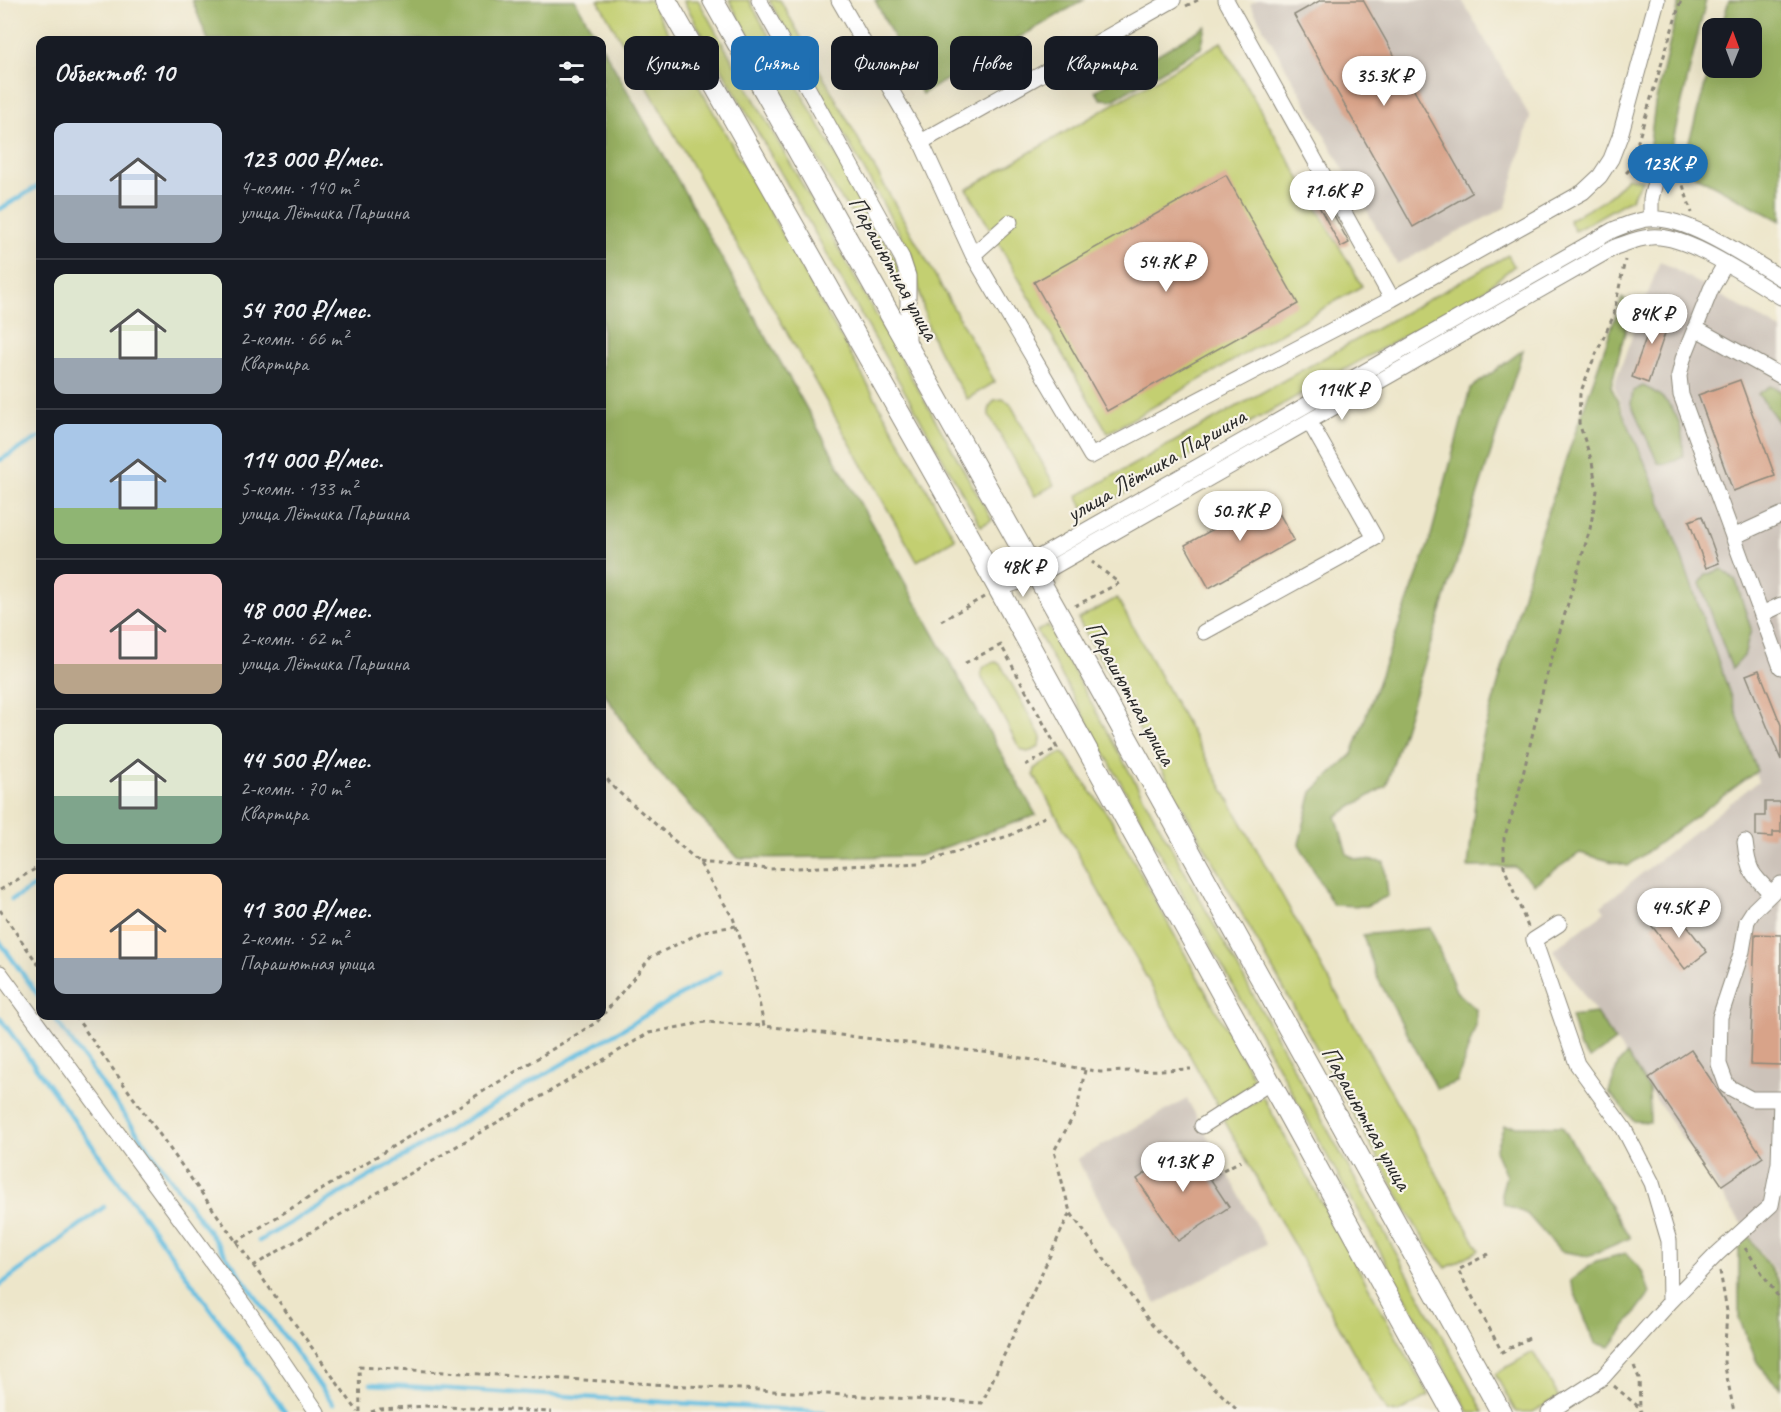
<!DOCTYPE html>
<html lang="ru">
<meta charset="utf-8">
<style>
:root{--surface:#171b24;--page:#20242c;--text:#f1f3f6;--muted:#9ea1a6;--line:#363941;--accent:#1f6fb2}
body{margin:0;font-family:Caveat,sans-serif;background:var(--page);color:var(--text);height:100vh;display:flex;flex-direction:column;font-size:22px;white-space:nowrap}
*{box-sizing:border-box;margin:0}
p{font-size:20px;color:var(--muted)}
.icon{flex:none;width:33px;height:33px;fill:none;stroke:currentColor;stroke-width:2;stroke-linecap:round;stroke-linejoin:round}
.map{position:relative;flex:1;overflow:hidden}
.panel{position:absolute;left:36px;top:36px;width:570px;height:984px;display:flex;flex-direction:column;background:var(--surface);border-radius:12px;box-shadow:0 6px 24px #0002}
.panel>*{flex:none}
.guide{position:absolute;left:624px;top:36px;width:570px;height:54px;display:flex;gap:12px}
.needle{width:39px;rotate:1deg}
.fabs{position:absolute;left:1702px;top:18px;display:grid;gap:12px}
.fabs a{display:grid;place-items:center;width:60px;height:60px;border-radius:12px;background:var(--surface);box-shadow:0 6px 24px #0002;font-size:30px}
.price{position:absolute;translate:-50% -51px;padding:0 14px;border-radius:21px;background:#fff;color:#222;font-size:20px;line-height:39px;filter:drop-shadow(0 2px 3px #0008)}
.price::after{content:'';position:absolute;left:50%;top:36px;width:18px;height:14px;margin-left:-9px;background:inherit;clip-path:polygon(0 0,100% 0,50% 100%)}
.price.selected{background:var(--accent);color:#fff}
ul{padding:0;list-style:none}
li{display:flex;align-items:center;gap:18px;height:150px;padding:0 18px}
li+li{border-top:2px solid var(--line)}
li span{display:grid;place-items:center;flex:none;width:168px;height:120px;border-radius:12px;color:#555}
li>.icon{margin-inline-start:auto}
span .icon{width:72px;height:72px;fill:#fffc;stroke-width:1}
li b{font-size:26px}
h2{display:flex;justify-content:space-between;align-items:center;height:72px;padding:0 18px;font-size:26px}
.pill{padding:0 21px;border-radius:12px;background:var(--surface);box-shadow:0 6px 24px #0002;font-size:21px;line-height:54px}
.pill.selected{background:var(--accent);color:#fff}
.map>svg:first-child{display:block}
.industrial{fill:#ccc2b9}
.green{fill:#c3cf71;stroke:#777d4e;stroke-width:1.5}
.forest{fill:#9ab263;stroke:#626e47;stroke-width:1.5}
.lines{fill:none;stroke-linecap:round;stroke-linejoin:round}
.stream{stroke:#64bee1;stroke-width:4.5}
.building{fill:#d8a389}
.minor-casing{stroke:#8c887a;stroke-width:17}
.major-casing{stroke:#8c887a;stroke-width:22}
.path{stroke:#8c887a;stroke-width:3;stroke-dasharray:4.5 4.5;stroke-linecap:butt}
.minor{stroke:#fff;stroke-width:15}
.major{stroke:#fff;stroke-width:20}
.labels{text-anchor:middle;stroke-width:4.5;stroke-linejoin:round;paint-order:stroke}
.street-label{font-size:24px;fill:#2b2b2b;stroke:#f7f3e8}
</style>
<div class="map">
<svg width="1781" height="1412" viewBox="0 0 1781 1412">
<rect width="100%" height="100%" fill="#f7f3e8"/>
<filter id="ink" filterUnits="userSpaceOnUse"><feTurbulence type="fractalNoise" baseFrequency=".0167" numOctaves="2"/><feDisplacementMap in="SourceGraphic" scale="12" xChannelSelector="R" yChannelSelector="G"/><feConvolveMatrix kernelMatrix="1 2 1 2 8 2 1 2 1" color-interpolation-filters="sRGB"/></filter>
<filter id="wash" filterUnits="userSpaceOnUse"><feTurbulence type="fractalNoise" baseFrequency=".008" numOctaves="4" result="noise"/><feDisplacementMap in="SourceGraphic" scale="24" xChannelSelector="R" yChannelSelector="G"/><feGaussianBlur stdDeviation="1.35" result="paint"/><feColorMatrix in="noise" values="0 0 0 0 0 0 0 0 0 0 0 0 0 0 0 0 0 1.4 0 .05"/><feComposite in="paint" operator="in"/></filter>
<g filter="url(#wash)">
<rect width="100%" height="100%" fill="#ede6ca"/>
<!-- industrial -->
<path class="industrial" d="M 1257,0 L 1462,0 L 1530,117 L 1506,207 L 1397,264 L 1250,4 Z
M 1660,261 L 1781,330 L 1781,1281 L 1553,950 L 1605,912 L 1601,906 L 1758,781 L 1614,385 Z
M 1187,1099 L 1266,1244 L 1156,1304 L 1077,1159 Z"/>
<!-- green -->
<path class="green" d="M 598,0 L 650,0 L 955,539 L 917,561 Z
M 683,0 L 698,0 L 992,520 L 981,526 Z
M 729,0 L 749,0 L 895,260 L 899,274 L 896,275 L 837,193 Z
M 769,0 L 780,0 L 995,382 L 967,399 C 952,374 934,348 926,319 C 920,298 918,276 911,254 Z
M 1221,42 L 1362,286 L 1108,433 L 967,189 Z
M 1627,177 L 1642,180 L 1631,199 L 1575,231 L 1569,220 C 1590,208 1614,198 1627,177 Z
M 1508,255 L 1514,266 L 1479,294 L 1087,514 L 1077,496 Z
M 1003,399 L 1010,403 L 1054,485 L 1035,496 L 989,415 L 989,407 L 995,400 Z
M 1117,598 L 1479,1250 L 1446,1268 L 1419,1232 L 1078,619 Z
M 1048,625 L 1484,1412 L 1469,1412 L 1037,631 Z
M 996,662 L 1001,665 L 1041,737 C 1041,748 1036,750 1027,752 L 1020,749 L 981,676 C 982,666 986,664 996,662 Z
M 1063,752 L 1110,818 L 1256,1083 L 1218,1106 L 1034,775 L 1035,768 Z
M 1263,1097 L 1429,1396 L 1399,1412 L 1387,1412 L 1224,1120 Z
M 1533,1352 L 1559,1397 L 1533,1412 L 1516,1412 L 1495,1374 Z"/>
<!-- forest -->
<path class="forest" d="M 192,0 L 575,0 L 598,40 L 208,40 Z
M 875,0 L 1084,0 L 922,94 Z
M 1680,0 L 1706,0 L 1671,149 L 1649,151 L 1655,104 Z
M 1729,0 L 1781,0 L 1781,221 L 1690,173 L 1688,145 L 1713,57 L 1713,68 L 1752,68 L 1752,28 L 1721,28 Z
M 1206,26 L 1201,48 L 1113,100 L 1101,99 L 1095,91 Z
M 602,46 L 1036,815 L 920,856 L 738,858 L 653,766 L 602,690 Z
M 1622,298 L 1632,305 L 1611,386 L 1649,472 L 1679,550 L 1757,771 L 1628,866 L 1580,853 L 1534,884 L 1515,867 L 1468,867 L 1481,745 L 1539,537 Z
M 1523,350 L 1386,786 L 1336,816 L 1347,854 L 1355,859 L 1384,862 L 1388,896 L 1366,906 L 1333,905 L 1299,844 L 1312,792 L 1352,754 L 1429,543 L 1470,389 Z
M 1643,386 C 1674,399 1685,425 1683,457 L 1666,464 L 1658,463 L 1631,404 L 1633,391 Z
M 1770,386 L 1781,391 L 1781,425 L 1758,394 Z
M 1722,569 L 1736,581 L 1751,629 L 1744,656 L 1732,669 L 1700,583 L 1706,575 Z
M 1430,928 L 1456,991 L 1476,1009 L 1476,1025 L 1457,1082 L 1437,1089 L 1376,975 L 1363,935 Z
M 1596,1013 L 1615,1041 L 1590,1059 L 1580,1048 L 1571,1016 Z
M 1627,1054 L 1649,1089 L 1650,1122 L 1634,1121 L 1609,1092 L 1618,1064 Z
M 1504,1126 L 1562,1126 L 1630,1238 L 1588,1256 L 1560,1251 L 1527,1214 L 1504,1204 L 1501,1193 L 1506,1176 L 1495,1151 Z
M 1748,1235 L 1781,1285 L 1781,1388 L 1768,1376 L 1757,1362 L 1739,1318 L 1739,1243 Z
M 1626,1253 L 1642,1271 L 1650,1293 L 1610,1347 L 1595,1343 L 1570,1281 L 1596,1261 Z"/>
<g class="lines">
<!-- stream -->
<path class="stream" d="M 0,209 L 40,185
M 0,460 L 40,437
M 12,900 L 40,883
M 0,942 L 40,998
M 53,1016 L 333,1404
M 0,1018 L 285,1412
M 259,1241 L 720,972
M 0,1285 L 104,1207
M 371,1384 L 824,1412"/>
</g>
<g id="blocks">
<!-- building -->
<path class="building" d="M 1321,0 L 1363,0 L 1472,193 L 1413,227 L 1294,15 Z
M 1226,175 L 1298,304 L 1107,411 L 1034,282 Z
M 1324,197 L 1349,243 L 1341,247 L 1316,201 Z
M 1657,307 L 1672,313 L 1648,383 L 1632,377 Z
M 1740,380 L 1775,476 L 1733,491 L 1698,395 Z
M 1270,497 L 1294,540 L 1209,588 L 1185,545 Z
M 1702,516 L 1719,563 L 1706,568 L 1689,521 Z
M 1759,670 L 1781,725 L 1781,760 L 1746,675 Z
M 1765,802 L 1781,802 L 1781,832 L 1773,832 L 1773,837 L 1756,836 L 1756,816 L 1765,816 Z
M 1674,909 L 1707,952 L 1685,969 L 1652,926 Z
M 1755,934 L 1781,935 L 1781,1065 L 1750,1064 Z
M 1691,1050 L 1763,1157 L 1722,1185 L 1649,1078 Z
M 1188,1145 L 1229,1207 L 1178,1241 L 1137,1179 Z"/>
</g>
</g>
<g filter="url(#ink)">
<use href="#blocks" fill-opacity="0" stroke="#8c887a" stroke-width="1.5"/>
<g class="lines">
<defs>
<path id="minor" d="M 759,0 L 902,258 L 908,276 L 908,345
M 839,0 L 921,142 L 973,255 L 1091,456 L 1392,299 L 1583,192 L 1600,176 L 1611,159 L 1620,136 L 1657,0
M 1226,0 L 1392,299
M 921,142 L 1173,0
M 1651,219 L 1651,199 L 1658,169
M 973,255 L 1010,222
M 1725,264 L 1711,289 L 1683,359 L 1679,376 L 1681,395 L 1781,667
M 1695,328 L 1781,376
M 1733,537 L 1781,515
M 1006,586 L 1037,576 L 1615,247 C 1627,243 1638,238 1651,237 C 1687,234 1749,278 1781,297
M 998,589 L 1029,563 L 1613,230 C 1625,225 1637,220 1649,219 C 1686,215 1749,259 1781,278
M 1762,614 L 1781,605
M 1204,632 L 1375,538 L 1309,421
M 1745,842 C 1748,870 1751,874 1771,893
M 1781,884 L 1754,910 L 1747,921 L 1742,951 L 1720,1017 L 1719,1064 L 1727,1086 L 1751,1099 L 1781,1099
M 1559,924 L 1534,940 L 1577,1064 L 1624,1129 L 1652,1183 L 1669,1241 L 1670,1302
M 0,973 L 251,1315 L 317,1412
M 1202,1126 L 1271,1082
M 1549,1412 L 1603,1377 L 1670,1302 L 1717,1254 L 1771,1205 L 1779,1163 L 1781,1099"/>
<path id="major" d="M 666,0 L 970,537 L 1452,1412
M 713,0 L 1059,615 L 1501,1412"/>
</defs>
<!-- minor casing -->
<use href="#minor" class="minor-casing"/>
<!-- major casing -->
<use href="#major" class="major-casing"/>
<!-- path -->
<path class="path" d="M 1186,6 L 1198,0
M 1673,171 L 1681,179 L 1692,213
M 1626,173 L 1641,159 L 1638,141 L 1681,0
M 1075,606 L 1119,583 L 1092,562
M 941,621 L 984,597
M 965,663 L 1001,645 L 1057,748 L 1022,767
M 602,772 L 614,788 L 699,862 L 733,918 L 754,977 L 764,1026 L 999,1054 L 1100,1072 L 1191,1069
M 699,862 L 770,869 L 922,863 L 1011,835 L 1048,815
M 0,890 L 40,866
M 0,910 L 40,967
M 1528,927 L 1504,867 L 1504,838 L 1517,800 L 1545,681 L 1590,529 L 1597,491 L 1592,462 L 1579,423 L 1580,394 L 1591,365 L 1613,317 L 1625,260
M 75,1016 L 358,1412
M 1085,1070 L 1077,1110 L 1054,1151 L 1070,1212 L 1152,1325 L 1239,1412
M 1215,1174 L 1241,1161
M 236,1242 L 597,1022 L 651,957 L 704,931 L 736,926
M 1745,1248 L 1781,1301
M 1488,1254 L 1458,1270 L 1502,1352 L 1533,1336
M 253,1266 L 649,1033 L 705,1022 L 763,1026
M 1720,1271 L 1727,1311 L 1724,1362 L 1734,1412
M 1634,1366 L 1639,1378 L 1640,1408
M 1614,1386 L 1640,1408 L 1641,1412
M 360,1412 L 359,1367 L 982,1403 L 1070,1212
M 371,1412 L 380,1409 L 426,1406 L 552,1412"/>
<!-- minor -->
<use href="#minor" class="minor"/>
<!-- major -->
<use href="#major" class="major"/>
</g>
</g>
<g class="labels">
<!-- street labels -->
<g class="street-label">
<text transform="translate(894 268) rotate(61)" y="8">Парашютная улица</text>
<text transform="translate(1156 465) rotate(-30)" y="8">улица Лётчика Паршина</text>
<text transform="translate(1131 693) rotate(61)" y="8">Парашютная улица</text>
<text transform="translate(1367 1118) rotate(61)" y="8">Парашютная улица</text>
</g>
</g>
</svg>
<div class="fabs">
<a><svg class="needle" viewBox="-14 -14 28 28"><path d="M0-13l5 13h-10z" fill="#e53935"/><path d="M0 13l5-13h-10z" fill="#9ea1a6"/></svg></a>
</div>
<b class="price" style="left:1384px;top:107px">35.3K ₽</b>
<b class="price selected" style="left:1668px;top:195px">123K ₽</b>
<b class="price" style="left:1332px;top:222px">71.6K ₽</b>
<b class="price" style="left:1166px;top:293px">54.7K ₽</b>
<b class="price" style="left:1652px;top:345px">84K ₽</b>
<b class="price" style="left:1342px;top:421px">114K ₽</b>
<b class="price" style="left:1240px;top:542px">50.7K ₽</b>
<b class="price" style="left:1023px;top:598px">48K ₽</b>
<b class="price" style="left:1679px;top:939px">44.5K ₽</b>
<b class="price" style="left:1183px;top:1193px">41.3K ₽</b>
<div class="guide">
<a class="pill">Купить</a>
<a class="pill selected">Снять</a>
<a class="pill">Фильтры</a>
<a class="pill">Новое</a>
<a class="pill">Квартира</a>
</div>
<section class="panel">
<h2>Объектов: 10<svg class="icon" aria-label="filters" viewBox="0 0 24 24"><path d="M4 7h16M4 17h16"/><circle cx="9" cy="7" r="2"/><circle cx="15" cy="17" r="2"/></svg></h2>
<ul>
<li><span style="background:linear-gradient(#c9d6e8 60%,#9aa5b1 0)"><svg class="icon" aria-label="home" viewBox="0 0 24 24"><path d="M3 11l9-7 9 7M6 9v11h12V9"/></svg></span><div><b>123 000 ₽/мес.</b><p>4-комн. · 140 m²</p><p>улица Лётчика Паршина</p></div></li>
<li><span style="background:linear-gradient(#dfe7d0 70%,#9aa5b1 0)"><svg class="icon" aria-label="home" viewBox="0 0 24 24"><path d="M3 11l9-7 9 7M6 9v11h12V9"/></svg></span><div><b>54 700 ₽/мес.</b><p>2-комн. · 66 m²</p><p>Квартира</p></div></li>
<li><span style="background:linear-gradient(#a9c7e8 70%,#8fb573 0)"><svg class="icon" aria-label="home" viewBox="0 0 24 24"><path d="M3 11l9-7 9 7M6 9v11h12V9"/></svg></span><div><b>114 000 ₽/мес.</b><p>5-комн. · 133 m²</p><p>улица Лётчика Паршина</p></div></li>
<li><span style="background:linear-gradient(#f6c9c9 75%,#b9a48a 0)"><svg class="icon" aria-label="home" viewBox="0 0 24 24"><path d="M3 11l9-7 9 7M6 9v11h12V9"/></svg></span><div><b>48 000 ₽/мес.</b><p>2-комн. · 62 m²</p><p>улица Лётчика Паршина</p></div></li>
<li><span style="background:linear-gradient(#dfe7d0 60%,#7fa58c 0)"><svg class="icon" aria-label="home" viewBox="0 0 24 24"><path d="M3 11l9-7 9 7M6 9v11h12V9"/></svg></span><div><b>44 500 ₽/мес.</b><p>2-комн. · 70 m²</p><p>Квартира</p></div></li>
<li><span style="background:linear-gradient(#ffd9b3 70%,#9aa5b1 0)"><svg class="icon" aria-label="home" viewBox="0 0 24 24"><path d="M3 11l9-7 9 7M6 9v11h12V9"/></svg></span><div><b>41 300 ₽/мес.</b><p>2-комн. · 52 m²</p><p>Парашютная улица</p></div></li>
</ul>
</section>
</div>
